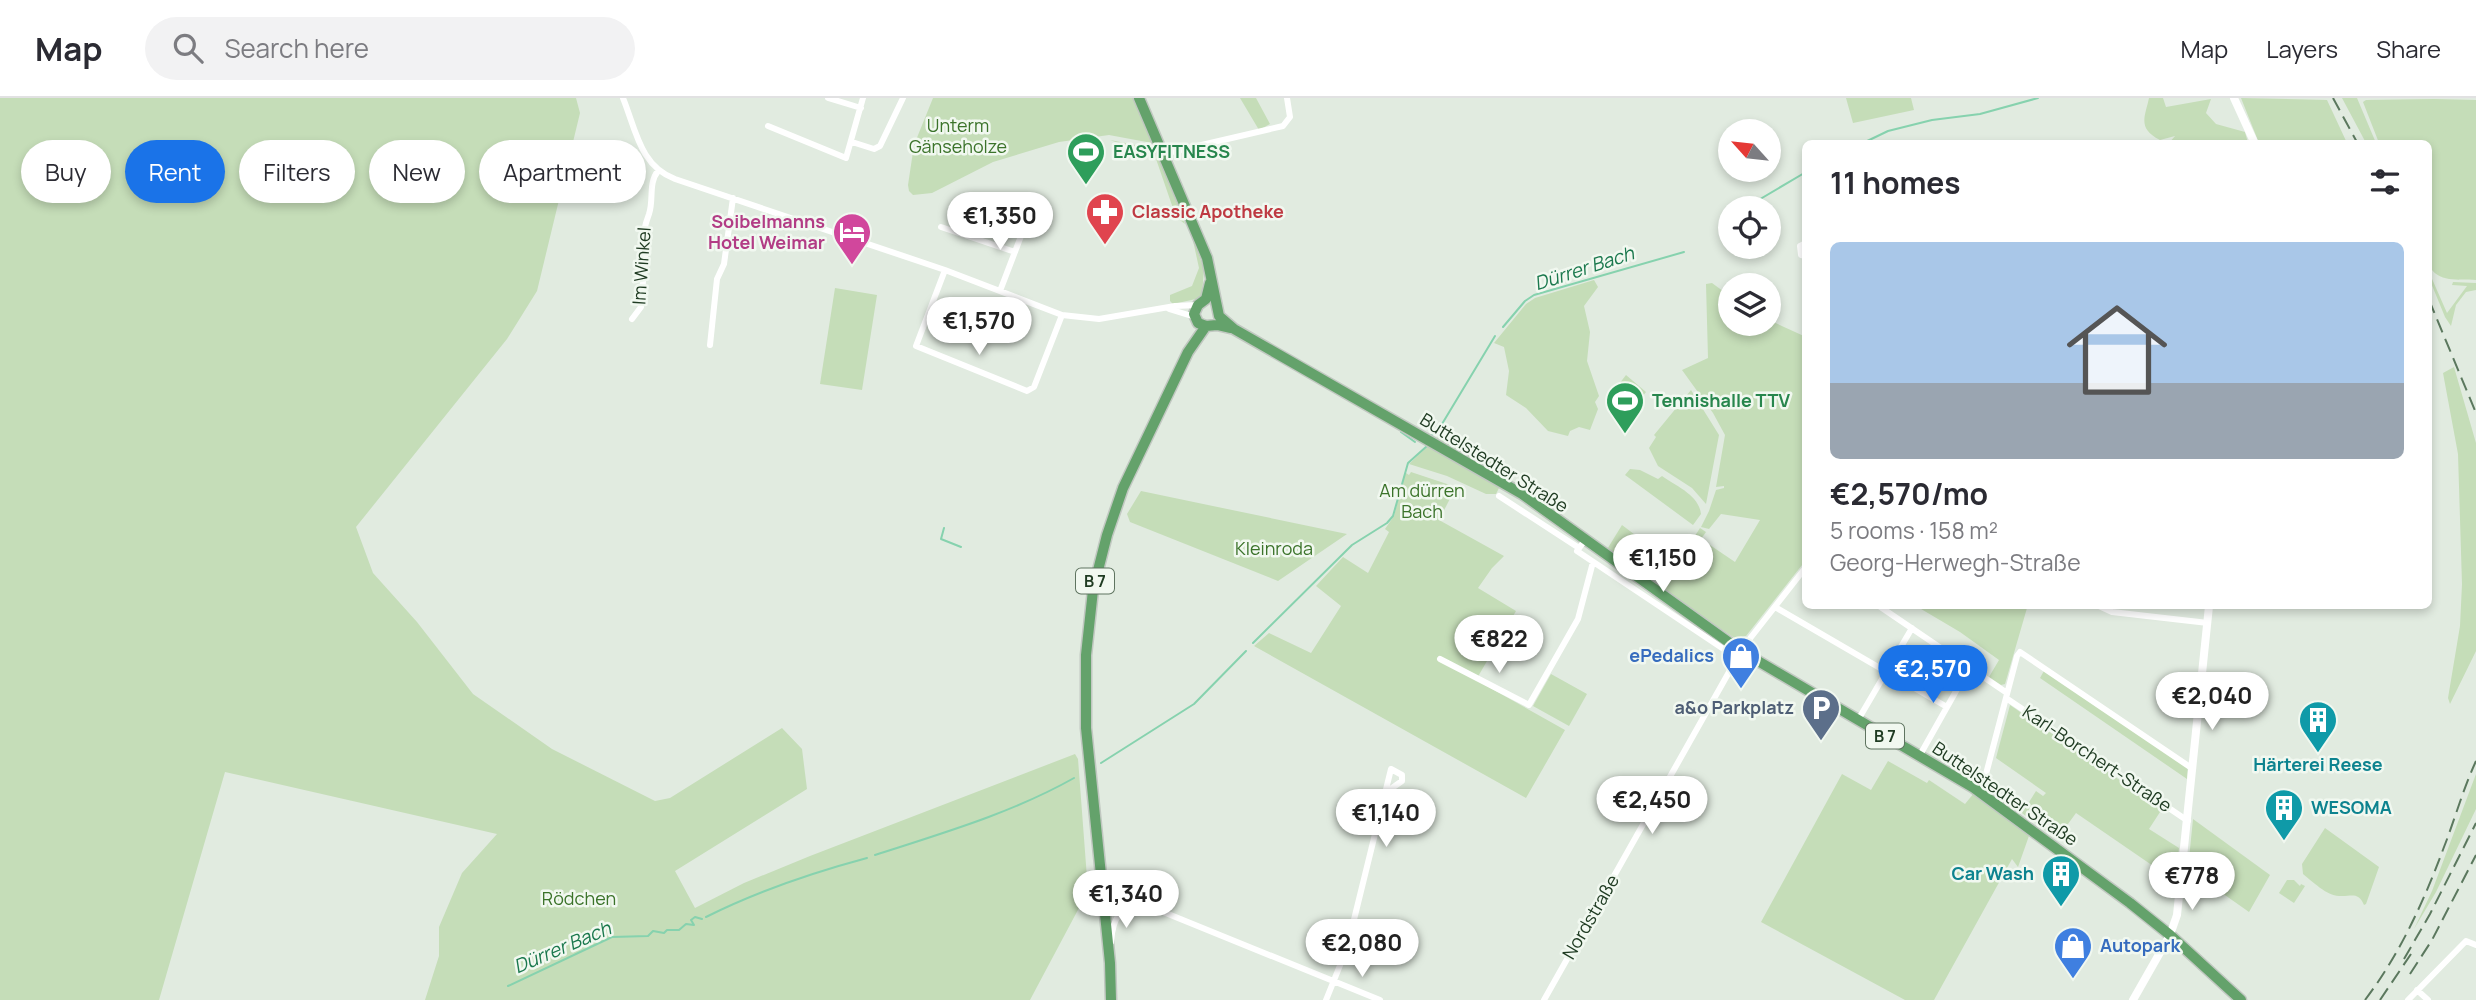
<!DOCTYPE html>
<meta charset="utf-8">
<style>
:root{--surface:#fff;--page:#f2f2f3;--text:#2b2b33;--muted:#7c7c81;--line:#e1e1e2;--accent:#1a73e8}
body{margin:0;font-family:Manrope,sans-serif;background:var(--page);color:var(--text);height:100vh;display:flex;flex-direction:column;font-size:26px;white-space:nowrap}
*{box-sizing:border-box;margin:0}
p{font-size:23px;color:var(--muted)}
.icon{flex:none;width:38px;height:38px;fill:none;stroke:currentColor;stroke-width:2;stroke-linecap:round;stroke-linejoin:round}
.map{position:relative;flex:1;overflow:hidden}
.panel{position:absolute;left:1802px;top:42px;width:630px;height:469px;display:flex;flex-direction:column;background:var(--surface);border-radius:10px;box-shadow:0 4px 10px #0003}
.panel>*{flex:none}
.banner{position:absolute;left:21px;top:42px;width:665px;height:63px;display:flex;gap:14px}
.needle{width:46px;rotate:297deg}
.buttons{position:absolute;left:1718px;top:21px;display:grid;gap:14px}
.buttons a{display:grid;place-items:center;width:63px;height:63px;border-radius:50%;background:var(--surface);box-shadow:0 4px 10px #0003;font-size:35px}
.price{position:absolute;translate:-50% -60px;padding:0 16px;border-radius:24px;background:#fff;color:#222;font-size:23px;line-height:46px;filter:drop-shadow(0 2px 4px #0008)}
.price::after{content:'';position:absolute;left:50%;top:42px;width:21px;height:16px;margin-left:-10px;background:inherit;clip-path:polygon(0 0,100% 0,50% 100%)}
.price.selected{background:var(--accent);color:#fff}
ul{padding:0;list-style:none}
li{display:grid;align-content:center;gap:14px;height:371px;padding:0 28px}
li span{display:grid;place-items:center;height:217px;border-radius:10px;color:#555}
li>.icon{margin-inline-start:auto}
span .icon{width:126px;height:126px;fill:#fffc;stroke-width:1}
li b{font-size:30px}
h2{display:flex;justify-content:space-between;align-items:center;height:84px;padding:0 28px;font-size:30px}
.chip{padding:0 24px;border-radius:32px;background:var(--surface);box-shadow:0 4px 10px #0003;font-size:24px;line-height:63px}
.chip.selected{background:var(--accent);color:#fff}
header{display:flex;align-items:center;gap:42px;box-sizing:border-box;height:98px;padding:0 35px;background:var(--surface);border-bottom:2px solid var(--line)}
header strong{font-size:33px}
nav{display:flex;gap:38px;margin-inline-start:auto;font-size:24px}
.search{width:490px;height:63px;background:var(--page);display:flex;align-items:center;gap:18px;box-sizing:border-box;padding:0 24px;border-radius:38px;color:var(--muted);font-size:26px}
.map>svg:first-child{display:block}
.green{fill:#c5ddb8}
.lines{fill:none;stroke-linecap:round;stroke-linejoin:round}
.stream{stroke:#86d2ae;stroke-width:2}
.primary-casing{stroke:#c1c8c1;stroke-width:13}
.minor{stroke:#fff;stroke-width:6}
.tertiary{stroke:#fff;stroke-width:8}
.primary{stroke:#64a26b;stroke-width:10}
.rail{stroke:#5b785e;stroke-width:2;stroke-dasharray:14 7;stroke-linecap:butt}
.labels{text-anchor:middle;stroke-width:5;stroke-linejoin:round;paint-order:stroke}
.shield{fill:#f1f8f0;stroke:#5f7460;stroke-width:2}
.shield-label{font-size:16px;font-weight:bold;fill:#203c23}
.park-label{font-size:18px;fill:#3b732a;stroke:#f1f8f0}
.leisure-label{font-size:18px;font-weight:bold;fill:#27864d;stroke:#f1f8f0;text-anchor:start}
.health-label{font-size:18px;font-weight:bold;fill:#be3a42;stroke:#f1f8f0;text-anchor:start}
.hotel-label{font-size:18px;font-weight:bold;fill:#b23c85;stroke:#f1f8f0;text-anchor:end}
.street-label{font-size:18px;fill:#203c23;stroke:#f1f8f0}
.shop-label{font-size:18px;font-weight:bold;fill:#366cbe;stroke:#f1f8f0;text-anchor:end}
.service-label{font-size:18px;font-weight:bold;fill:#4e5e75;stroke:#f1f8f0;text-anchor:end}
.culture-label{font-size:18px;font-weight:bold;fill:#0d838f;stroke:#f1f8f0}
.water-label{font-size:19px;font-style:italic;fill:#1a784d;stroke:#f1f8f0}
</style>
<header>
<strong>Map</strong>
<div class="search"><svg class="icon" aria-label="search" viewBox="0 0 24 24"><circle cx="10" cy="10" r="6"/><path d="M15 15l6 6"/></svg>Search here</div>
<nav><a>Map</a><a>Layers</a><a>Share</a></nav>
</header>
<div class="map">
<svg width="2476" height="902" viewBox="0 0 2476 902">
<rect width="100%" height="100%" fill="#e1ebe0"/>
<!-- green -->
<path class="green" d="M 0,0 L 576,0 L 580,15 L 537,193 L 507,241 L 356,429 L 373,475 L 417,524 L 473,596 L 552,651 L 655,703 L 670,700 L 782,630 L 802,651 L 807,691 L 675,773 L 695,810 L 744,785 L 810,758 L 1075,656 L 1078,661 L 1088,793 L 1030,902 L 425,902 L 439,858 L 439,829 L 462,775 L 497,736 L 225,674 L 159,902 L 0,902 Z
M 933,0 L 1133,0 L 1152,45 L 1109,37 L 1059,44 L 993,64 L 932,95 L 913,97 L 909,93 L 908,87 L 914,47 Z
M 1240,0 L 1256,0 L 1270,26 L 1259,32 Z
M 1846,0 L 1911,0 L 1914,12 L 1853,25 Z
M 2149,0 L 2163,0 L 2166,9 L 2211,1 L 2206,15 L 2216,26 L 2245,34 L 2248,45 L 2169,45 L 2175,38 L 2160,42 C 2137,30 2145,19 2149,0 Z
M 2241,0 L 2327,2 L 2347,45 L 2259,45 Z
M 2342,0 L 2357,0 L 2376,45 L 2366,45 Z
M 2434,1 L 2476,2 L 2476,182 C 2459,181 2437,185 2429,167 L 2429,46 L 2379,45 L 2363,4 L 2366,2 Z
M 1110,42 L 1156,51 L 1185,126 L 1176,119 L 1155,58 Z
M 1192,138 L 1204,171 L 1202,197 L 1196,201 L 1173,206 L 1170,203 L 1170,197 L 1192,188 L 1199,170 Z
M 2429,174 L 2447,215 L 2467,188 L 2452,187 L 2453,184 L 2476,185 L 2476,192 L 2466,194 L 2456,207 L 2451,228 L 2445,219 L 2429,180 Z
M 1594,182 L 1598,189 L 1584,208 L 1590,234 L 1587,263 L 1599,298 L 1595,304 L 1598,311 L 1590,332 L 1579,329 L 1570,333 L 1568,338 L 1548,333 L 1526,310 L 1506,297 L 1509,273 L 1504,249 L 1494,245 L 1526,206 L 1535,200 Z
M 1712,185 L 1731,199 L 1731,226 L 1769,226 L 1769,222 L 1806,239 L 1806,462 L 1746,538 L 1736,541 L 1661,491 L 1700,430 L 1706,434 L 1701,441 L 1735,464 L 1760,422 L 1721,416 L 1709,431 L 1701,429 L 1709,413 L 1716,392 L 1724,390 L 1724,388 L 1716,389 L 1725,337 L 1713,315 L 1682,272 L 1708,260 L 1706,186 Z
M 835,190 L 877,197 L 862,292 L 820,286 Z
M 2454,269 L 2476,345 L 2476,553 L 2450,606 L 2448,600 L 2460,528 L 2462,486 L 2458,356 L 2443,275 Z
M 1626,277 L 1646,294 L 1631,313 L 1628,314 L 1609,299 Z
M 1691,292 L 1719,337 L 1706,406 L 1692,390 L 1658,368 L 1649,350 L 1656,339 L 1654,337 Z
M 1439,337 L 1454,348 L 1469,343 L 1473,351 L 1506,375 L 1504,382 L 1436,342 Z
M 1429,347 L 1500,388 L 1496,396 L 1486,396 L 1447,378 L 1409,366 Z
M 1630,371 L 1640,372 L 1658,381 L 1662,378 C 1676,388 1699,397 1701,416 L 1693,427 L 1625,377 Z
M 1411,374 L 1456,389 L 1439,422 L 1504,458 L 1492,470 L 1478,490 L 1516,513 L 1476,582 L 1565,632 L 1526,700 L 1254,548 L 1269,535 L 1311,555 L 1341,508 L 1316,488 L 1343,459 L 1368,475 L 1389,434 L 1385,431 L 1394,418 L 1404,379 L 1406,375 L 1409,377 Z
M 1141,393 L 1347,436 L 1278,483 L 1130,424 L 1127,416 Z
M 1622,427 L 1671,464 L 1656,482 L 1650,478 L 1630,452 L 1621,453 L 1614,459 L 1606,453 Z
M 1916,508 L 1998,508 L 2027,510 L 2005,586 L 2001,587 L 1989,579 L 1999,562 L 1960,534 Z
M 2045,571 L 2188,667 L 2187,681 L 2040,580 Z
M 1551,576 L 1587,596 L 1569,628 L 1533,608 Z
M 2010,607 L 2162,711 L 2149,731 L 2179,750 L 2175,783 L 2076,715 L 2057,741 L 2022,715 L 2036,693 L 2043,698 L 2046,695 L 1996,660 Z
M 1888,663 L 1927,685 L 1929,682 L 1965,706 L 1974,695 L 2030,735 L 2018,769 L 2012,761 L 1934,902 L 1905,902 L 1761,824 L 1842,676 L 1871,692 Z
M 2476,676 L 2476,711 L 2436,794 L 2414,831 L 2432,793 Z
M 2193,721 L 2270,777 L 2249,814 L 2188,771 Z
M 2325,730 L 2379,769 L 2366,806 L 2364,807 C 2358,793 2351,799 2339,798 C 2327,798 2312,783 2303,776 L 2302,766 Z
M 2287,782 L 2294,782 L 2300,788 L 2301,786 L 2305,788 L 2294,805 L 2279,795 Z"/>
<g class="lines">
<!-- stream -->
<path class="stream" d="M 1861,46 L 1888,33 L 1932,22 L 1980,16 L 2038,0
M 1745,110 L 1806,74
M 1724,132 L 1731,125
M 1503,229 L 1525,203 L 1534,197 L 1684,154
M 1401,334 L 1415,344
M 1432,337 L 1442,326 L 1495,238
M 944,430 L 941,441 L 961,449
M 1253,545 L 1352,447 L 1387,425 L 1393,418 L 1408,365 L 1427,348
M 1101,665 L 1194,606 L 1246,553
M 875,757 C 943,735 1012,715 1074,680
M 706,819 C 758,793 811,775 867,760
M 508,888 L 612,839 L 648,838 L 653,833 L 664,835 L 667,832 L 679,832 L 686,826 L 694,827 L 691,822 L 695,819 L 702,821"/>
<defs>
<path id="primary" d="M 1139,0 L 1207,160 L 1219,218 L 1234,231 L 1522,396 L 1741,553 L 1974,690 L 2130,805 L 2170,837 L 2241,902
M 1206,228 L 1198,225 L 1194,216 L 1198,207 L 1206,201 L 1210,185
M 1111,902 L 1110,865 L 1086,630 L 1086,557 L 1093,492 L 1107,437 L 1123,390 L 1188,254 L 1206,228 L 1217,227 L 1230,230"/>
</defs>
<!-- primary casing -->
<use href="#primary" class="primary-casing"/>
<!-- minor -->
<path class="minor" d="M 623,0 C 636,32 640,68 675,81 L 945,172 L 1062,217 L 1099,221 L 1175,208 L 1198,207
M 828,0 L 861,10
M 768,28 L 846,60 L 863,0
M 852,44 L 874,51 L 880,48 L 903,0
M 1163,56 L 1283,28 L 1290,19 L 1287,0
M 941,129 L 1015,154
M 1806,145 L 1800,148 L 1801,157 L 1806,158
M 945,172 L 916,248 L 1027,293 L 1034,289 L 1062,217
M 1000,193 L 1026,125
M 1169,211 L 1195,219
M 632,221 L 641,209 L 645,157 L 641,154 C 642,140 644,129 649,116 C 654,102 648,85 658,73
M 710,247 L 717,181 L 724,166 L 733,100
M 1499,398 L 1579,450
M 1585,442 L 1577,453 L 1737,560
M 1879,508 L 2007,595
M 2099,508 L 2112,514 L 2208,525
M 1775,509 L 1947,609
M 1440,561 L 1529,607 L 1578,521 L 1593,464
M 2006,600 L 2188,723
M 1858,622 L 1912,530
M 1920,657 L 1969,570
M 1981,695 L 2017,558 L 2020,554 L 2193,671
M 1104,802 L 1123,802 L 1146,807 L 1380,902
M 1111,844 C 1113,818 1120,808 1147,810
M 2417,892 L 2428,902
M 1326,902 L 1347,850 L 1391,671 L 1402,677 L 1402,683 L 1385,695
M 1544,902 L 1733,567 L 1748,543 L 1806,469
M 2408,902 L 2466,843 L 2476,847"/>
<!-- tertiary -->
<path class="tertiary" d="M 2234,0 L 2255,46
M 2133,902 L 2170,837 L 2177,817 L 2209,508"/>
<!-- primary -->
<use href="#primary" class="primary"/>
<!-- rail -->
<path class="rail" d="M 2333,0 L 2358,46
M 2429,202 L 2476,315
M 2404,861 L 2430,816 L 2476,725
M 2410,876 L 2432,842 L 2476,757
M 2365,902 C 2400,856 2424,803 2444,749 C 2455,721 2463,691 2476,663
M 2380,902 L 2411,856"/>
</g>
<!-- icons -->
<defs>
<symbol id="stadium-pin" viewBox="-11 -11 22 30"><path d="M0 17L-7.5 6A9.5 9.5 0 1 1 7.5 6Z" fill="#2e9e5b" stroke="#f1f8f0"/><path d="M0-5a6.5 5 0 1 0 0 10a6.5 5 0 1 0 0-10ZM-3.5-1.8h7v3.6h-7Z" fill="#fff"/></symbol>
<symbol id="pharmacy-pin" viewBox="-11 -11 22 30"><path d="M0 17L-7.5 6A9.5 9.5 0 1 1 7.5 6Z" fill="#e0444e" stroke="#f1f8f0"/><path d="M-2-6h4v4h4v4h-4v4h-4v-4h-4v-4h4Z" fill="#fff"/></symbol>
<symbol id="hotel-pin" viewBox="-11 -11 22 30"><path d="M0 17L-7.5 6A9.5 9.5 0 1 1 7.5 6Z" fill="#d1479c" stroke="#f1f8f0"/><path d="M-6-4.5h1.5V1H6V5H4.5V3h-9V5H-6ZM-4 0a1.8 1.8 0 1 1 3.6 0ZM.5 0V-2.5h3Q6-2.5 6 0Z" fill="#fff"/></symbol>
<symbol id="shop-pin" viewBox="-11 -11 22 30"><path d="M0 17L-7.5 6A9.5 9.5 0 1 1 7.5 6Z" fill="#3f7fe0" stroke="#f1f8f0"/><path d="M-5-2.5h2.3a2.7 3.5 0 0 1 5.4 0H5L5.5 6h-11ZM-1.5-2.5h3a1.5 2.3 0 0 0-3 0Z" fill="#fff"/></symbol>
<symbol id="parking-pin" viewBox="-11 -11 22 30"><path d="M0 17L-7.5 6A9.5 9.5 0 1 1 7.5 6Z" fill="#5c6f8a" stroke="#f1f8f0"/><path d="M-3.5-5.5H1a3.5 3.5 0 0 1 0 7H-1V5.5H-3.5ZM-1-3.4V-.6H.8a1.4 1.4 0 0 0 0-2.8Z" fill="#fff"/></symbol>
<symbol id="building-pin" viewBox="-11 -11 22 30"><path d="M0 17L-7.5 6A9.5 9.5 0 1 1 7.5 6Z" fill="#0f9aa8" stroke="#f1f8f0"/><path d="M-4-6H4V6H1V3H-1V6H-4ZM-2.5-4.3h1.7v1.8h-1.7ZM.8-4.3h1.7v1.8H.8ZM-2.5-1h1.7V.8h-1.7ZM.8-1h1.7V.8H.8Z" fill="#fff"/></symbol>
</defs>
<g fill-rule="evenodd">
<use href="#stadium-pin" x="1064" y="32" width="44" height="60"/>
<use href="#pharmacy-pin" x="1083" y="92" width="44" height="60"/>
<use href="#hotel-pin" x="830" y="112" width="44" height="60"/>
<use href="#stadium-pin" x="1603" y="281" width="44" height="60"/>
<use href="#shop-pin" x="1719" y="536" width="44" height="60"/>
<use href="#parking-pin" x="1799" y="588" width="44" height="60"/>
<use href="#building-pin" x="2296" y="600" width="44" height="60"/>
<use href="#building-pin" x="2262" y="688" width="44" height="60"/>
<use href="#building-pin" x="2039" y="754" width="44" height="60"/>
<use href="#shop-pin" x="2051" y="826" width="44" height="60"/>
</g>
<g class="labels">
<!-- shield labels -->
<g class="shield">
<rect x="1076" y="470.5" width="38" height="25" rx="5"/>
<rect x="1866" y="625.5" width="38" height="25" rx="5"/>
</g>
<g class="shield-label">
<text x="1095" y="489">B 7</text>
<text x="1885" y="644">B 7</text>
</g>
<!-- park labels -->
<g class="park-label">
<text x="958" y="34">Unterm<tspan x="958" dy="21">Gänseholze</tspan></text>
<text x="1422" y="399">Am dürren<tspan x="1422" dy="21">Bach</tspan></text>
<text x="1274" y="457">Kleinroda</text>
<text x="579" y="807">Rödchen</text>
</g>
<!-- leisure labels -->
<g class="leisure-label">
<text x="1113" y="60">EASYFITNESS</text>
<text x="1652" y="309">Tennishalle TTV</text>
</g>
<!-- health labels -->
<g class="health-label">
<text x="1132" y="120">Classic Apotheke</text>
</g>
<!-- hotel labels -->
<g class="hotel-label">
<text x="825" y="130">Soibelmanns<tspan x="825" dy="21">Hotel Weimar</tspan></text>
</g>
<!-- street labels -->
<g class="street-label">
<text transform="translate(642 168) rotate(-86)" y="6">Im Winkel</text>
<text transform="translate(1494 365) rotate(32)" y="6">Buttelstedter Straße</text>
<text transform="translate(2097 661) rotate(34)" y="6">Karl-Borchert-Straße</text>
<text transform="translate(2005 696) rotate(34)" y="6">Buttelstedter Straße</text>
<text transform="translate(1591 819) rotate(-60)" y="6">Nordstraße</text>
</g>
<!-- shop labels -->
<g class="shop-label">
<text x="1714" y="564">ePedalics</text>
<text x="2100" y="854" text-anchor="start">Autopark</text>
</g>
<!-- service labels -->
<g class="service-label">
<text x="1794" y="616">a&amp;o Parkplatz</text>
</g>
<!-- culture labels -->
<g class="culture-label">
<text x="2318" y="673">Härterei Reese</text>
<text x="2311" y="716" text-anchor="start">WESOMA</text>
<text x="2034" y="782" text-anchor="end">Car Wash</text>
</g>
<!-- water labels -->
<g class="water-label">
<text transform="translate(1584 170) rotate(-18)" y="7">Dürrer Bach</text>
<text transform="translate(562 849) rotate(-23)" y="7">Dürrer Bach</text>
</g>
</g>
</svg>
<div class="buttons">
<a><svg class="needle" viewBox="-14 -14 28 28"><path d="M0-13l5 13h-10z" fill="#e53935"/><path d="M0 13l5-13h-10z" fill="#7c7c81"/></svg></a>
<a><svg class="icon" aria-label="locate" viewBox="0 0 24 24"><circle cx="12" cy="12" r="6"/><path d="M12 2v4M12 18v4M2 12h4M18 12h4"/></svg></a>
<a><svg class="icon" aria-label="layers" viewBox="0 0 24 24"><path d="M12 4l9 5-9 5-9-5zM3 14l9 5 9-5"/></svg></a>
</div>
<b class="price" style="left:1000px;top:154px">€1,350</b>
<b class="price" style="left:979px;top:259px">€1,570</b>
<b class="price" style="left:1663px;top:496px">€1,150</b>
<b class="price" style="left:1499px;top:577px">€822</b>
<b class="price selected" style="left:1933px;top:607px">€2,570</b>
<b class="price" style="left:2212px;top:634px">€2,040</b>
<b class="price" style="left:1652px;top:738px">€2,450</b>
<b class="price" style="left:1386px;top:751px">€1,140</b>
<b class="price" style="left:2192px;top:814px">€778</b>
<b class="price" style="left:1126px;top:832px">€1,340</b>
<b class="price" style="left:1362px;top:881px">€2,080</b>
<div class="banner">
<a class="chip">Buy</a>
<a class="chip selected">Rent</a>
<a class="chip">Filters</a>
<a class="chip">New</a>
<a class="chip">Apartment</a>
</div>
<section class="panel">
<h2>11 homes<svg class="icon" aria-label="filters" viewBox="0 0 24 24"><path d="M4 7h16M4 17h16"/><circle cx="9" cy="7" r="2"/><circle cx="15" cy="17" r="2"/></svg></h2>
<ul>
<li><span style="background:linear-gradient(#a9c7e8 65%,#9aa5b1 0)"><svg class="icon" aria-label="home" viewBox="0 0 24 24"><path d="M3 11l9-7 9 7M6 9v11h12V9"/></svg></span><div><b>€2,570/mo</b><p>5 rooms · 158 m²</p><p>Georg-Herwegh-Straße</p></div></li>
</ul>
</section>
</div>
